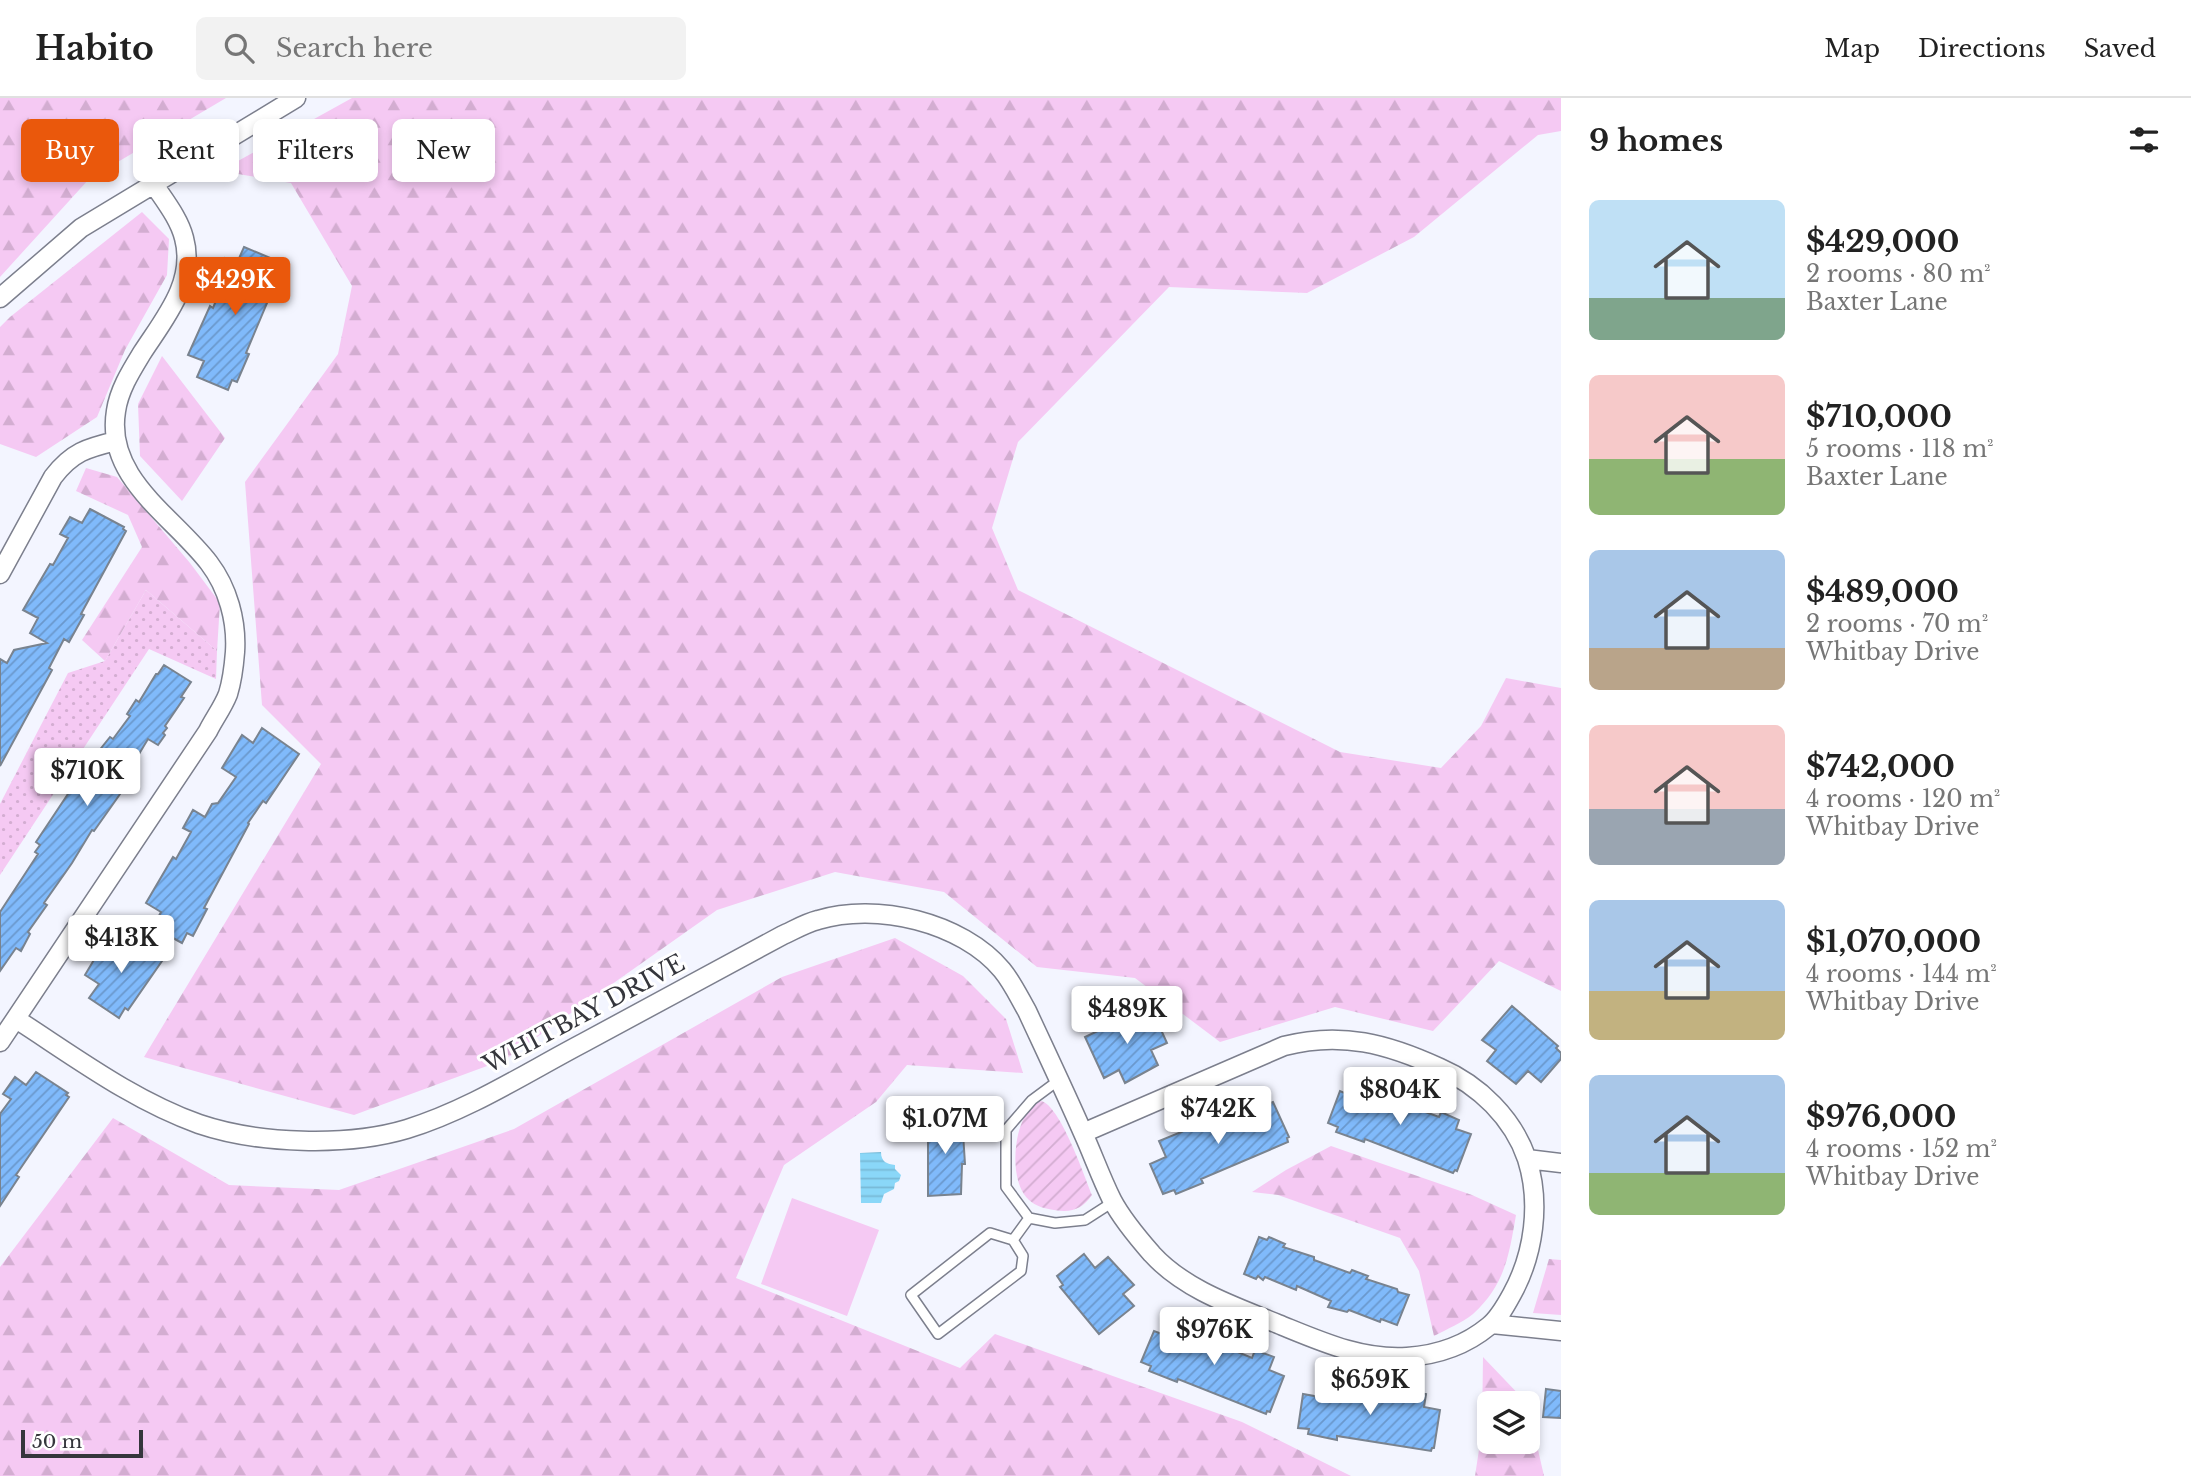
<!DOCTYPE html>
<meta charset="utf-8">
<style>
:root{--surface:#fff;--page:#f2f2f2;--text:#222;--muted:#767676;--line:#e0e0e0;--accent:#ea580c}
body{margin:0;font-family:"Libre Baskerville",serif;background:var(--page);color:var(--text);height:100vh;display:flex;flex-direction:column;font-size:26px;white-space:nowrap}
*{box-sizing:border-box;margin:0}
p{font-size:23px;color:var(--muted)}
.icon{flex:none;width:38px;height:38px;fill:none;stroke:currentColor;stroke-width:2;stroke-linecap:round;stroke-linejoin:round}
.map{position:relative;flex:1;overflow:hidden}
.details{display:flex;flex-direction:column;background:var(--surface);width:630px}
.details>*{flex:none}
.banner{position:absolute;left:21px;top:21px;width:665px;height:63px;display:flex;gap:14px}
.tools{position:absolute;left:1477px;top:1293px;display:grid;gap:14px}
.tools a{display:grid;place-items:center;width:63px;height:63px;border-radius:10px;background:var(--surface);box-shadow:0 4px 10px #0003;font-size:35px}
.scale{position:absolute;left:21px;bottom:18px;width:122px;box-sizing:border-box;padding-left:7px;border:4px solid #35363c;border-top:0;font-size:19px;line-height:24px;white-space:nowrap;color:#35363c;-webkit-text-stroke:5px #fff;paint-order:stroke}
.price{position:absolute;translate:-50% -60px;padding:0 16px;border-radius:7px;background:#fff;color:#222;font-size:23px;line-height:46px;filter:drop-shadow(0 2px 4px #0008)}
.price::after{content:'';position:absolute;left:50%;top:42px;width:21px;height:16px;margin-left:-10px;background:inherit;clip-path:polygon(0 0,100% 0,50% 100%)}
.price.selected{background:var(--accent);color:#fff}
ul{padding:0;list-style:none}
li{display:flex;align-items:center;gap:21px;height:175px;padding:0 28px}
li span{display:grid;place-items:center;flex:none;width:196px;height:140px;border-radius:10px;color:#555}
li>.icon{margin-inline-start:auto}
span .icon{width:84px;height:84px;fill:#fffc;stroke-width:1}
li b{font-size:30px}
h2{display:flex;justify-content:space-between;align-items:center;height:84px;padding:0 28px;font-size:30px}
.tag{padding:0 24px;border-radius:10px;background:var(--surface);box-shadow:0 4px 10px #0003;font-size:24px;line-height:63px}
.tag.selected{background:var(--accent);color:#fff}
header{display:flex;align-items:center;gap:42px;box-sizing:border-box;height:98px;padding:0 35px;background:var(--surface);border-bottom:2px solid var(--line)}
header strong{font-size:33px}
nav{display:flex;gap:38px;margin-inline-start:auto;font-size:24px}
.search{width:490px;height:63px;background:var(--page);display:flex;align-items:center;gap:18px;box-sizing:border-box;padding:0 24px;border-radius:10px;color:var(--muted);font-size:26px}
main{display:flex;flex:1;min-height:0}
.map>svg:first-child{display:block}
.grass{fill:url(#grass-dots)}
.forest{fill:url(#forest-firs)}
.park{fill:#f5c9f3}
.garden{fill:url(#garden-furrows)}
.water{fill:url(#water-rules)}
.building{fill:url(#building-hatch);stroke:#79838f;stroke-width:2}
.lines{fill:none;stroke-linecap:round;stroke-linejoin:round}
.lane-casing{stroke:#7c7f8d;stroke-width:12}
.street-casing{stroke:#7c7f8d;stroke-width:21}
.lane{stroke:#fff;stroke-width:9}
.street{stroke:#fff;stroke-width:18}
.labels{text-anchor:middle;stroke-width:6;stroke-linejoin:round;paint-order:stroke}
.street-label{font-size:24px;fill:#35363c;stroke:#fff}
</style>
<header>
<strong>Habito</strong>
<div class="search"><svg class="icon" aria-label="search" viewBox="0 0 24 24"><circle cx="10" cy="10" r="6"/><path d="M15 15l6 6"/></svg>Search here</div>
<nav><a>Map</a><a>Directions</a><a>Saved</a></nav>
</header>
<main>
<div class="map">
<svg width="1561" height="1378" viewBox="0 0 1561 1378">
<defs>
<pattern id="grass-dots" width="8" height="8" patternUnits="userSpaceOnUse" patternTransform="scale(1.75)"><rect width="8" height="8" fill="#f5c9f3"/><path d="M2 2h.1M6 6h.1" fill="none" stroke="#d3add1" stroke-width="1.8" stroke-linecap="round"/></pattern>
<pattern id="forest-firs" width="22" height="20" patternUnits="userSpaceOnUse" patternTransform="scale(1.75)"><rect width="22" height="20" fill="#f5c9f3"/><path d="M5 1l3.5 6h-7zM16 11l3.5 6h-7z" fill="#d3add1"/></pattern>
<pattern id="garden-furrows" width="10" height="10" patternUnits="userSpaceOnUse" patternTransform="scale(1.75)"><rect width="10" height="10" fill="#f5c9f3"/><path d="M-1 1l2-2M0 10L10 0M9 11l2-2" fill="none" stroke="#d3add1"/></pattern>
<pattern id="water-rules" width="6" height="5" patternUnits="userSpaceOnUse" patternTransform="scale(1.75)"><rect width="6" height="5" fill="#8ad7f8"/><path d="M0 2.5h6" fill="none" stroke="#78b9d6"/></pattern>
<pattern id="building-hatch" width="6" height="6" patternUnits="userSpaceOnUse" patternTransform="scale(1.75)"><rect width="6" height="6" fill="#80bafb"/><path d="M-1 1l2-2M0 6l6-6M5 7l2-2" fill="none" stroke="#6a98cc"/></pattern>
</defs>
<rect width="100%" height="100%" fill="#f3f5ff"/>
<!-- grass -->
<path class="grass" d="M 146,492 L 217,553 L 216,581 L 149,551 L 0,777 L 0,706 L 68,575 L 105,563 Z"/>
<!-- forest -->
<path class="forest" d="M 0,0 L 226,0 L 89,81 L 0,179 Z
M 352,0 L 1561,0 L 1561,33 L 1538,37 L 1414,139 L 1307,195 L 1169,189 L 1018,344 L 992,430 L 1018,492 L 1340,654 L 1441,670 L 1481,628 L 1506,580 L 1561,590 L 1561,893 L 1499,863 L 1433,933 L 1335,909 L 1220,944 L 1135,880 L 1037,869 L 944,794 L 835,774 L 717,812 L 506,961 L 354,1017 L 144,959 L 321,666 L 262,607 L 245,384 L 338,256 L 352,188 L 291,85 L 220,73 Z
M 142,114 L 169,141 L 167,177 L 125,252 L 97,319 L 36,359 L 0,346 L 0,229 L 10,219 Z
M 162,258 L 225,340 L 182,403 L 140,358 L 138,306 Z
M 86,370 L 117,379 L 190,465 L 220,505 L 217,553 L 146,492 L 105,563 L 82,542 L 142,449 L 128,417 L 76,393 Z
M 895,840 L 963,878 L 1006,921 L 1023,975 L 907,967 L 876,1004 L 784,1067 L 736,1180 L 960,1270 L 995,1236 L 1242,1324 L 1351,1378 L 0,1378 L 0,1169 L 113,1020 L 229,1087 L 339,1092 L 514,1031 L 782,879 Z
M 1331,1048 L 1472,1097 L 1516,1117 C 1509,1157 1505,1187 1473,1216 C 1462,1225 1447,1231 1434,1238 L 1419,1173 L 1400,1140 L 1278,1097 L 1252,1094 L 1286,1072 Z
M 1549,1161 L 1561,1162 L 1561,1217 L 1533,1215 Z
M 1483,1259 L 1527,1305 L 1489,1306 L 1489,1344 L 1528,1344 L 1528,1308 L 1544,1378 L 1475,1378 L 1482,1332 Z"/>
<!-- park -->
<path class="park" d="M 792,1100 L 879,1132 L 847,1218 L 761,1186 Z"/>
<!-- garden -->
<path class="garden" d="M 1041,1003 C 1060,1007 1084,1077 1092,1097 C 1082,1111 1072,1115 1054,1112 C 1046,1111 1035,1108 1029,1102 C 1010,1085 1013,1039 1025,1018 C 1029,1011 1034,1007 1041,1003 Z"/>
<!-- water -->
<path class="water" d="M 881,1054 C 881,1064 887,1066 895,1067 L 895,1071 L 901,1077 L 899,1083 L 895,1085 L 894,1091 L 884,1096 L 881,1105 L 861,1105 L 860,1055 Z"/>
<!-- building -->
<path class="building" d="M 244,149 L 280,164 L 279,166 L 283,167 L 246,255 L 249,256 L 237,284 L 232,282 L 228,292 L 197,279 L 204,263 L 188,257 L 210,208 L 213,210 L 225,181 L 217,178 L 225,160 L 237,165 Z
M 90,411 L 124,429 L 123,431 L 126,433 L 81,516 L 84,517 L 69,544 L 64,541 L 49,570 L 52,572 L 0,668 L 0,561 L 7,565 L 14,552 L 47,545 L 30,535 L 38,520 L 23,512 L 50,466 L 53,467 L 68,440 L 60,436 L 70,419 L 82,425 Z
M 164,567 L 191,584 L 181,599 L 184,600 L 165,628 L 167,630 L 163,635 L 165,637 L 158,647 L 148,641 L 121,686 L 125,689 L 94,733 L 92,732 L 72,765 L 44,805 L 47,807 L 28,834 L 30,836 L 21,853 L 16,850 L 0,873 L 0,814 L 38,756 L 35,754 L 40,747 L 36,744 L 84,672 L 87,674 L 98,654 L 110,639 L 113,641 L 130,618 L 127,616 L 136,602 L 139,604 L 156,576 L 158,576 Z
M 262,630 L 299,656 L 266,705 L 263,703 L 248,725 L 249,726 L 204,810 L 207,811 L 193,838 L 187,835 L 182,845 L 153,829 L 161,814 L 146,805 L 173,759 L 176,761 L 191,734 L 183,730 L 193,712 L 205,719 L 212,706 L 218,705 L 236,679 L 222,670 L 242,637 L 253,645 Z
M 124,838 L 162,863 L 128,912 L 125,910 L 119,920 L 89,900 L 99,886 L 85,877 L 104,845 L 116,852 Z
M 1512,908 L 1558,948 L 1556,950 L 1561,955 L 1561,961 L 1541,984 L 1528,973 L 1516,986 L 1487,963 L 1496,952 L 1482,942 Z
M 1152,912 L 1167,945 L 1151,952 L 1158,967 L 1125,985 L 1119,972 L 1104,980 L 1085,939 L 1140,913 L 1142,917 Z
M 36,974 L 68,995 L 66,997 L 69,999 L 16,1077 L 19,1079 L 0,1108 L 0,1016 L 11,1001 L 3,996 L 15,979 L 26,987 Z
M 1362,984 L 1410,1004 L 1409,1008 L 1439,1019 L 1441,1014 L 1459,1022 L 1456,1031 L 1471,1036 L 1457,1073 L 1455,1072 L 1453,1075 L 1365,1041 L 1364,1044 L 1336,1034 L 1338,1029 L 1328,1025 L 1340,993 L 1356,1000 Z
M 1252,998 L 1258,1010 L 1273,1004 L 1289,1039 L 1287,1040 L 1288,1044 L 1201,1081 L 1203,1085 L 1176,1096 L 1174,1092 L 1163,1096 L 1150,1066 L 1166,1059 L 1159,1043 L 1208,1023 L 1209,1027 L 1238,1014 L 1234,1006 Z
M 962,1020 L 965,1066 L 962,1066 L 961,1096 L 928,1098 L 928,1021 Z
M 1259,1139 L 1267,1142 L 1269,1139 L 1285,1146 L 1283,1149 L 1314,1159 L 1314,1162 L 1350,1175 L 1352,1172 L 1368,1178 L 1366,1181 L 1397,1191 L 1398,1194 L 1409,1197 L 1397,1227 L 1381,1221 L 1380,1224 L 1349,1212 L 1347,1214 L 1328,1209 L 1331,1203 L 1297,1188 L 1296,1192 L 1265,1179 L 1263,1182 L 1258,1178 L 1256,1181 L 1244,1176 Z
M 1084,1156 L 1095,1170 L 1108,1159 L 1134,1187 L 1123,1196 L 1134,1208 L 1099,1236 L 1060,1189 L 1063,1187 L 1057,1178 Z
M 1176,1223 L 1225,1245 L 1223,1248 L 1252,1260 L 1255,1252 L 1274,1259 L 1269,1272 L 1284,1278 L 1270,1314 L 1267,1313 L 1266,1316 L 1178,1281 L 1177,1284 L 1149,1273 L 1151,1268 L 1141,1264 L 1154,1233 L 1170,1239 Z
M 1323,1283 L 1375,1293 L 1374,1297 L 1405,1302 L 1406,1293 L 1426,1296 L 1424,1309 L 1440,1312 L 1434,1350 L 1432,1350 L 1431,1353 L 1337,1338 L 1337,1342 L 1308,1336 L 1309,1331 L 1298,1330 L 1303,1296 L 1320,1299 Z
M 1546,1291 L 1561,1293 L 1561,1320 L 1543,1319 Z"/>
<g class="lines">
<defs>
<path id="lane" d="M 1059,982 L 1032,1002 L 1006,1032 L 1006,1089 L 1029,1120 L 1055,1125 L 1085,1122 L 1113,1104
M 1013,1142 L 1023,1158 L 1021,1173 L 938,1236 L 911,1197 L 990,1135 L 1013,1142 L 1029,1120"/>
<path id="street" d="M 0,200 L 81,130 L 296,0
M 0,476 L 53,379 C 72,354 87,350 116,343
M 16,921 C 75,959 132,1002 199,1026 C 258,1046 347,1049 407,1031 C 469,1012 526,975 583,945 C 650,909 716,873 783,837 C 794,832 806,825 818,822 C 876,804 962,824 1002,872 C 1012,884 1019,899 1027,913 C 1046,954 1065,994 1083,1035 C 1093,1057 1101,1080 1112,1102 C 1122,1121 1138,1140 1152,1156 C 1185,1192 1234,1208 1278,1226 C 1320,1243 1361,1262 1407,1259 C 1437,1257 1466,1247 1489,1228 C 1499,1220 1506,1207 1512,1196 C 1534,1156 1541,1105 1527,1061 C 1513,1020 1479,987 1440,970 C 1388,946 1341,933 1284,948 L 1083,1035
M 0,944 L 208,633 C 214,621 223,609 228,596 C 232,583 234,567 235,554 C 237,523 228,490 209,465 C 173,418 105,380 116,313 C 119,292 131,273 142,255 C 164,221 196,184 184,140 C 179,120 164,102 153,85
M 1527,1061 L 1561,1065
M 1492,1226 L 1561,1233"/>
</defs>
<!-- lane casing -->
<use href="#lane" class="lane-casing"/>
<!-- street casing -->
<use href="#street" class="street-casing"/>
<!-- lane -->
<use href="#lane" class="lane"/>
<!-- street -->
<use href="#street" class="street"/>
</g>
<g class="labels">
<!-- street labels -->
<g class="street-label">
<text transform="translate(584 916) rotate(-28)" y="8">WHITBAY DRIVE</text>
</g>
</g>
</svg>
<div class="tools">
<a><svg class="icon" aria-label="layers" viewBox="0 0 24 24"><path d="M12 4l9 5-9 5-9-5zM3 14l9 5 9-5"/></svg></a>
</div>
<div class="scale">50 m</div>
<b class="price selected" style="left:235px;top:219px">$429K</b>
<b class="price" style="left:87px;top:710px">$710K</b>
<b class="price" style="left:121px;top:877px">$413K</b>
<b class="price" style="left:1127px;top:948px">$489K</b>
<b class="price" style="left:1400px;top:1029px">$804K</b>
<b class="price" style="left:1218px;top:1048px">$742K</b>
<b class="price" style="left:945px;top:1058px">$1.07M</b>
<b class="price" style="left:1214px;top:1269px">$976K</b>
<b class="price" style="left:1370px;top:1319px">$659K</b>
<div class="banner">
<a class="tag selected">Buy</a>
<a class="tag">Rent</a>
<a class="tag">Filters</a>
<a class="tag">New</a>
</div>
</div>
<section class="details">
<h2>9 homes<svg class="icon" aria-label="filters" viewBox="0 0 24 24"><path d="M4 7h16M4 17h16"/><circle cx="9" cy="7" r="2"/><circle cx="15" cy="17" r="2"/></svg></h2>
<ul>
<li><span style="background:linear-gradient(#bfe0f5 70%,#7fa58c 0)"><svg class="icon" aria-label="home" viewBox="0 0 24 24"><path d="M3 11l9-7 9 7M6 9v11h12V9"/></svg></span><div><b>$429,000</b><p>2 rooms · 80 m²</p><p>Baxter Lane</p></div></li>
<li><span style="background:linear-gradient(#f6c9c9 60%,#8fb573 0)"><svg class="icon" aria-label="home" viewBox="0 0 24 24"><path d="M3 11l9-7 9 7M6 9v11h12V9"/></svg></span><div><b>$710,000</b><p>5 rooms · 118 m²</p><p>Baxter Lane</p></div></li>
<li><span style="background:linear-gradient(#a9c7e8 70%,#b9a48a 0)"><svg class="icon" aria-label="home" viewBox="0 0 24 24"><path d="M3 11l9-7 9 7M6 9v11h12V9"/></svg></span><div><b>$489,000</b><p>2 rooms · 70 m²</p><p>Whitbay Drive</p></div></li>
<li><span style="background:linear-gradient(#f6c9c9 60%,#9aa5b1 0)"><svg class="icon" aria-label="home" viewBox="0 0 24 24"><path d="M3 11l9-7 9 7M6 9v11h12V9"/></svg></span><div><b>$742,000</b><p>4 rooms · 120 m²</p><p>Whitbay Drive</p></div></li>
<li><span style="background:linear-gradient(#a9c7e8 65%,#c2b280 0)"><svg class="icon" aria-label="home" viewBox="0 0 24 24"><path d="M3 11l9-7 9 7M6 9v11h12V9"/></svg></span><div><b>$1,070,000</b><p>4 rooms · 144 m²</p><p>Whitbay Drive</p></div></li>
<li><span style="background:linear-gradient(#a9c7e8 70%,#8fb573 0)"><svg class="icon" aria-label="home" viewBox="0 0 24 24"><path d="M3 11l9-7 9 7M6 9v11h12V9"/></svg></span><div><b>$976,000</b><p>4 rooms · 152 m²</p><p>Whitbay Drive</p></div></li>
</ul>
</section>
</main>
